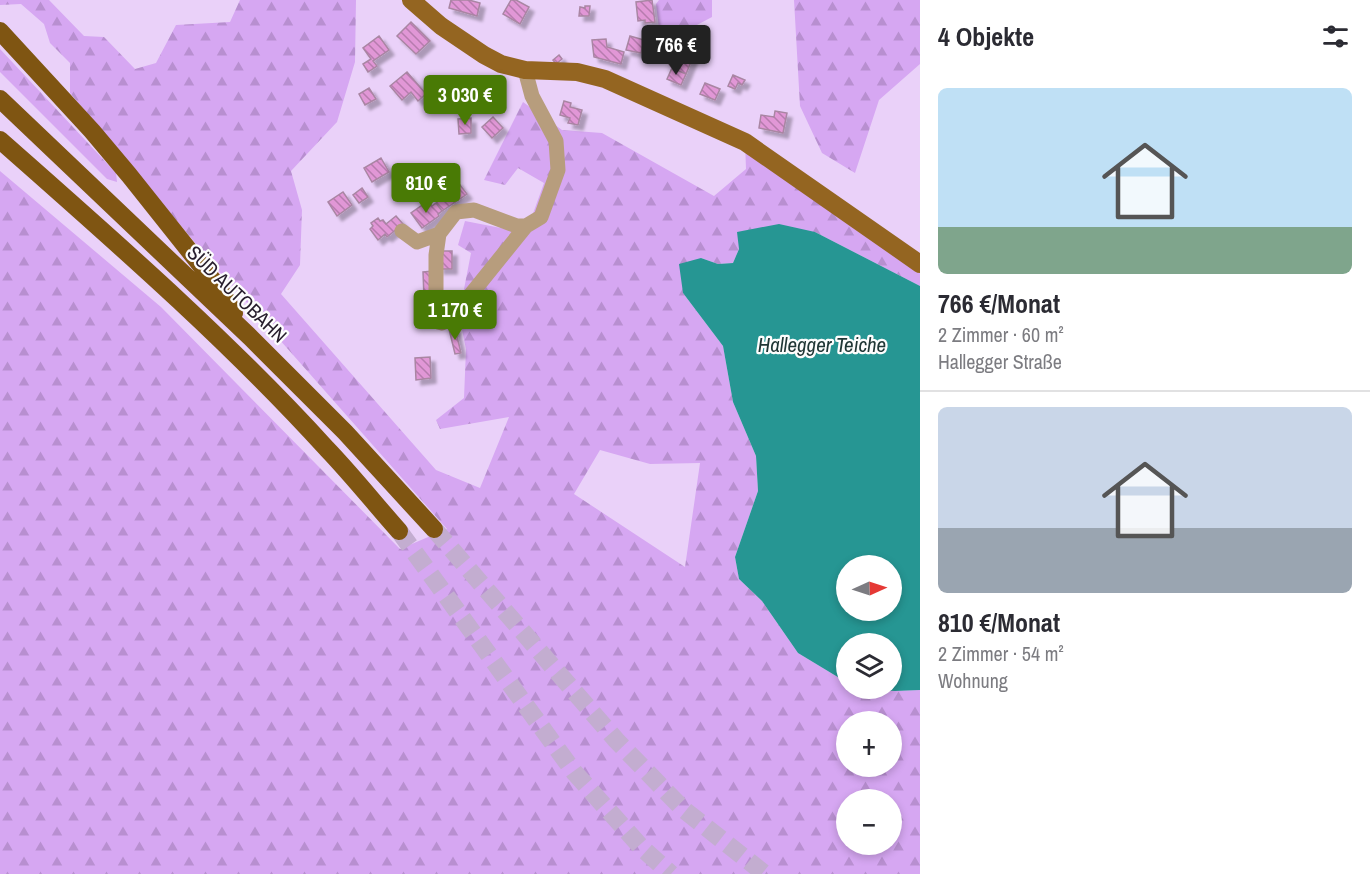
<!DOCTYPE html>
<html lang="de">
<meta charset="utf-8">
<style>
:root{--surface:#fff;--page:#f2f2f3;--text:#2b2b33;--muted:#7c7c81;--line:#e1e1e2;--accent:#497a05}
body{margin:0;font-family:"Archivo Narrow",sans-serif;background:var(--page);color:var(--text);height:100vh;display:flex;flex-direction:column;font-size:22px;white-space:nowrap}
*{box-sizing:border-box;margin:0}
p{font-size:20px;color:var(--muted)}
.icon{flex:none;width:33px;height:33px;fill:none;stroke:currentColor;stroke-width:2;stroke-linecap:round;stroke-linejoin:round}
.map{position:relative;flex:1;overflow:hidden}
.details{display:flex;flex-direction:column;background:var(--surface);width:450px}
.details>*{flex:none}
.needle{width:39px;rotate:87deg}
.fabs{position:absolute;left:836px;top:555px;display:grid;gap:12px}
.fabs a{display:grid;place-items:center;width:66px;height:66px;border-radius:50%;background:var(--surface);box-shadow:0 3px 9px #0003;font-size:30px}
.price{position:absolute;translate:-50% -51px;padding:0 14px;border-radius:6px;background:var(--accent);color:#fff;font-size:20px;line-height:39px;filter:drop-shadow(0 2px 3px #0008)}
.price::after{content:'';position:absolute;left:50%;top:36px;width:18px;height:14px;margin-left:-9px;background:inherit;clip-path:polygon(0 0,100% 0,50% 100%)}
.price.current{background:#222;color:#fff}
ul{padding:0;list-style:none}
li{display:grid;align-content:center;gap:12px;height:318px;padding:0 18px}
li+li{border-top:2px solid var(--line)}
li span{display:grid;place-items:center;height:186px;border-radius:9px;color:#555}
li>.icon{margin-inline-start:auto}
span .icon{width:108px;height:108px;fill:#fffc;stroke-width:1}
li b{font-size:26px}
h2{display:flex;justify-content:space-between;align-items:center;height:72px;padding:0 18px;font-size:26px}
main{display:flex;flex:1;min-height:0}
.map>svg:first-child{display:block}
.forest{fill:url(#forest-firs);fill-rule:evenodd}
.water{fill:#269693;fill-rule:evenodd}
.building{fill:url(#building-back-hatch);stroke:#a986a3;stroke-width:1.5;filter:url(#shadow)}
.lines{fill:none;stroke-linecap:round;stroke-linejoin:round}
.highway-tunnel{stroke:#c3add0;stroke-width:18;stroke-dasharray:18 9;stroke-linecap:butt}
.minor{stroke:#b79d7d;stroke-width:15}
.major{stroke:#946521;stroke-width:18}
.highway{stroke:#7f5512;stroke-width:18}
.labels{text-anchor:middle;stroke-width:4.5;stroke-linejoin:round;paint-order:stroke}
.street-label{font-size:20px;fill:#261d2c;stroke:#fdfdfd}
.water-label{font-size:21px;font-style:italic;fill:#203736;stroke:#fdfdfd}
</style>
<main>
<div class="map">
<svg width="920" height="874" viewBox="0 0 920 874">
<defs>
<pattern id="forest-firs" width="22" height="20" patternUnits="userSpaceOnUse" patternTransform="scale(1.5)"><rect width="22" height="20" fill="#d6a7f2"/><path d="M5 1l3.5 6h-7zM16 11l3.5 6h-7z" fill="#b88fd0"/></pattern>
<pattern id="building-back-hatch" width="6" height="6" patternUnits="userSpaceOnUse" patternTransform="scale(1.5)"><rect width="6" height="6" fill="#e197d6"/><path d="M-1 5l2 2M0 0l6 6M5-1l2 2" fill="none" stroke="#b67bae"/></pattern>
<filter id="shadow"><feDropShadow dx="5" dy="5" stdDeviation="1.5" flood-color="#0004"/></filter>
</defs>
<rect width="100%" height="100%" fill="#ead1f9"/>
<!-- forest -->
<path class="forest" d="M 0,0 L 49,0 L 84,36 L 104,37 L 135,69 L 156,63 L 176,25 L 230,22 L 240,0 L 356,0 L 355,62 L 337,122 L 291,171 L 302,210 L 300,265 L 281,294 L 436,470 L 480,488 L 509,417 L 440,429 L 436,420 L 464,398 L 466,349 L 459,315 L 471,253 L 458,245 L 465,221 L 526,233 L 544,183 L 518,168 L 505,185 L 484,180 L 523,102 L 562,130 L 602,133 L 714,196 L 746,169 L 745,142 L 920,264 L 920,286 L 815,232 L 739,249 L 733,263 L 718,264 L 701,258 L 683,293 L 723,346 L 733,402 L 756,456 L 758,491 L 735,557 L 739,579 L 762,601 L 798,653 L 846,682 L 846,688 L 895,691 L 920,690 L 920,874 L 0,874 L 0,171 L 161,307 L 400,549 L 447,529 L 217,269 L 70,93 L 70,63 L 50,43 L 44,24 L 21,4 L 0,5 ZM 600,450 L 650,464 L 700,463 L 685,567 L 574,494 ZM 846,722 L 891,722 L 891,766 L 846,766 ZM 846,800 L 891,800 L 891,844 L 846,844 Z
M 659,0 L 712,0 L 712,17 L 661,44 L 656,4 Z
M 794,0 L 920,0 L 920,64 L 879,100 L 855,173 L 822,153 L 800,106 Z
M 0,49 L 116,173 L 117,182 L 107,179 L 0,72 Z"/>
<!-- water -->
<path class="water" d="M 779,224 L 815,232 L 920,286 L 920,690 L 895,691 L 861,689 L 891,688 L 891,644 L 846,644 L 846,682 L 798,653 L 762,601 L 739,579 L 735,557 L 758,491 L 756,456 L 733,402 L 723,346 L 683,293 L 679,264 L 701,258 L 718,264 L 733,263 L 739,249 L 737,232 ZM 846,566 L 891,566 L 891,610 L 846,610 Z"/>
<!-- building -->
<path class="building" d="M 451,0 L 469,0 L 480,3 L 477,16 L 449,8 Z
M 511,0 L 516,0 L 529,7 L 520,24 L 503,14 Z
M 652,0 L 655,22 L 645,23 L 645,20 L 638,21 L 636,2 Z
M 585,6 L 590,6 L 589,16 L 579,16 L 580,7 L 585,8 Z
M 411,22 L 430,41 L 416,54 L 397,36 Z
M 379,36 L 389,50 L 373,61 L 377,66 L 368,72 L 363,64 L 371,59 L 363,48 Z
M 630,36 L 644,40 L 641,53 L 626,50 Z
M 686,36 L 699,42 L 686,74 L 672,68 L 669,64 L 677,56 Z
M 606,39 L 607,47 L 624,52 L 621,64 L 594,57 L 592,40 Z
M 559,55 L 562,59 L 556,64 L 553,60 Z
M 672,68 L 686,74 L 681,85 L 667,79 Z
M 407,72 L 426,94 L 418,101 L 411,92 L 402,100 L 390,86 Z
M 733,75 L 745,80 L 742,85 L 738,83 L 735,89 L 728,86 Z
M 705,83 L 720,89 L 715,100 L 700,94 Z
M 369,88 L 376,99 L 365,105 L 359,94 Z
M 564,101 L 571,103 L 570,107 L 582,110 L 578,125 L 568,123 L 570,118 L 560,115 Z
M 775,111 L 787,113 L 783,133 L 759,128 L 761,115 L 774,117 Z
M 493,117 L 503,128 L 492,138 L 482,127 Z
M 471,118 L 471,133 L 459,134 L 458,119 Z
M 381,158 L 389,172 L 372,182 L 364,168 Z
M 447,179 L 452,185 L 457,181 L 467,194 L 442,211 L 436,203 L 442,198 L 435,189 Z
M 362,188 L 368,197 L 359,203 L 353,195 Z
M 343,192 L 352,205 L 337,216 L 328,202 Z
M 428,201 L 432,206 L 436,203 L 442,211 L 438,214 L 439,216 L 422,228 L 411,213 Z
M 396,216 L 403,224 L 387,237 L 385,234 L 378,240 L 370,229 L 373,226 L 371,223 L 378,218 L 380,221 L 383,220 L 386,224 Z
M 439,251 L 452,251 L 452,269 L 439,269 Z
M 433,271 L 435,297 L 424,298 L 423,272 Z
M 455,328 L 461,353 L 455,354 L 449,329 Z
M 430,357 L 431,378 L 416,380 L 415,358 Z"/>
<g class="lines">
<!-- highway-tunnel -->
<path class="highway-tunnel" d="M 434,529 L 616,740 L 683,809 L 765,874
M 399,531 L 574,772 L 642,848 L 671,874"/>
<!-- minor -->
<path class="minor" d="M 402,231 L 417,242 L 439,234 L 456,212 L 474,210 L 517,226 L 526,226 L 541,217 L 558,170 L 556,141 L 532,96 L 525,70
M 439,234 L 436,255 L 436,318 L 438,322 L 442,323 L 451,319 L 526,226"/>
<!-- major -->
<path class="major" d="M 411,0 L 441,26 L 484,55 L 501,64 L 525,70 L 577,72 L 605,79 L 745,142 L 920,264"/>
<!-- highway -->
<path class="highway" d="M 0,31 L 92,131 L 129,175 L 219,288 L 234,313
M 0,99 L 250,337 L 345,432 L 434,529
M 0,140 C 112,239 226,338 327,449 C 352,475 375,504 399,531"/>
</g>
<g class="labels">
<!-- street labels -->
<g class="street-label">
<text transform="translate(237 294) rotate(44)" y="7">SÜD AUTOBAHN</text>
</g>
<!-- water labels -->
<g class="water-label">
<text x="822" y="352">Hallegger Teiche</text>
</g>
</g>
</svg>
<div class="fabs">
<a><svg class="needle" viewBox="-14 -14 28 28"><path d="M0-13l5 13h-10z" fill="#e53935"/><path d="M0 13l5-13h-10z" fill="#7c7c81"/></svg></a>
<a><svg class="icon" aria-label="layers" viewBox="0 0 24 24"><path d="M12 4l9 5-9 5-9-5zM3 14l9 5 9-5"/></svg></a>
<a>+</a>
<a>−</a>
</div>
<b class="price current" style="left:676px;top:76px">766 €</b>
<b class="price" style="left:465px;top:126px">3 030 €</b>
<b class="price" style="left:426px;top:214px">810 €</b>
<b class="price" style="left:455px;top:341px">1 170 €</b>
</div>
<section class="details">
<h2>4 Objekte<svg class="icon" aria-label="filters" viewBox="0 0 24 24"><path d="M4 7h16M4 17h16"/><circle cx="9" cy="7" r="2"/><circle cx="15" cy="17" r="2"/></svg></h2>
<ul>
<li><span style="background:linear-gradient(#bfe0f5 75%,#7fa58c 0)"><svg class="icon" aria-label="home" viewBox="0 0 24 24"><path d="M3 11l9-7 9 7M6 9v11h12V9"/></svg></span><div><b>766 €/Monat</b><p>2 Zimmer · 60 m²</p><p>Hallegger Straße</p></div></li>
<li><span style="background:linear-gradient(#c9d6e8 65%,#9aa5b1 0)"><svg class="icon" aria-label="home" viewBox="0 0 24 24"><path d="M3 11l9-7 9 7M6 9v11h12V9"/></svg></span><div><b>810 €/Monat</b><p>2 Zimmer · 54 m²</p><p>Wohnung</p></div></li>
</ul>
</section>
</main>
